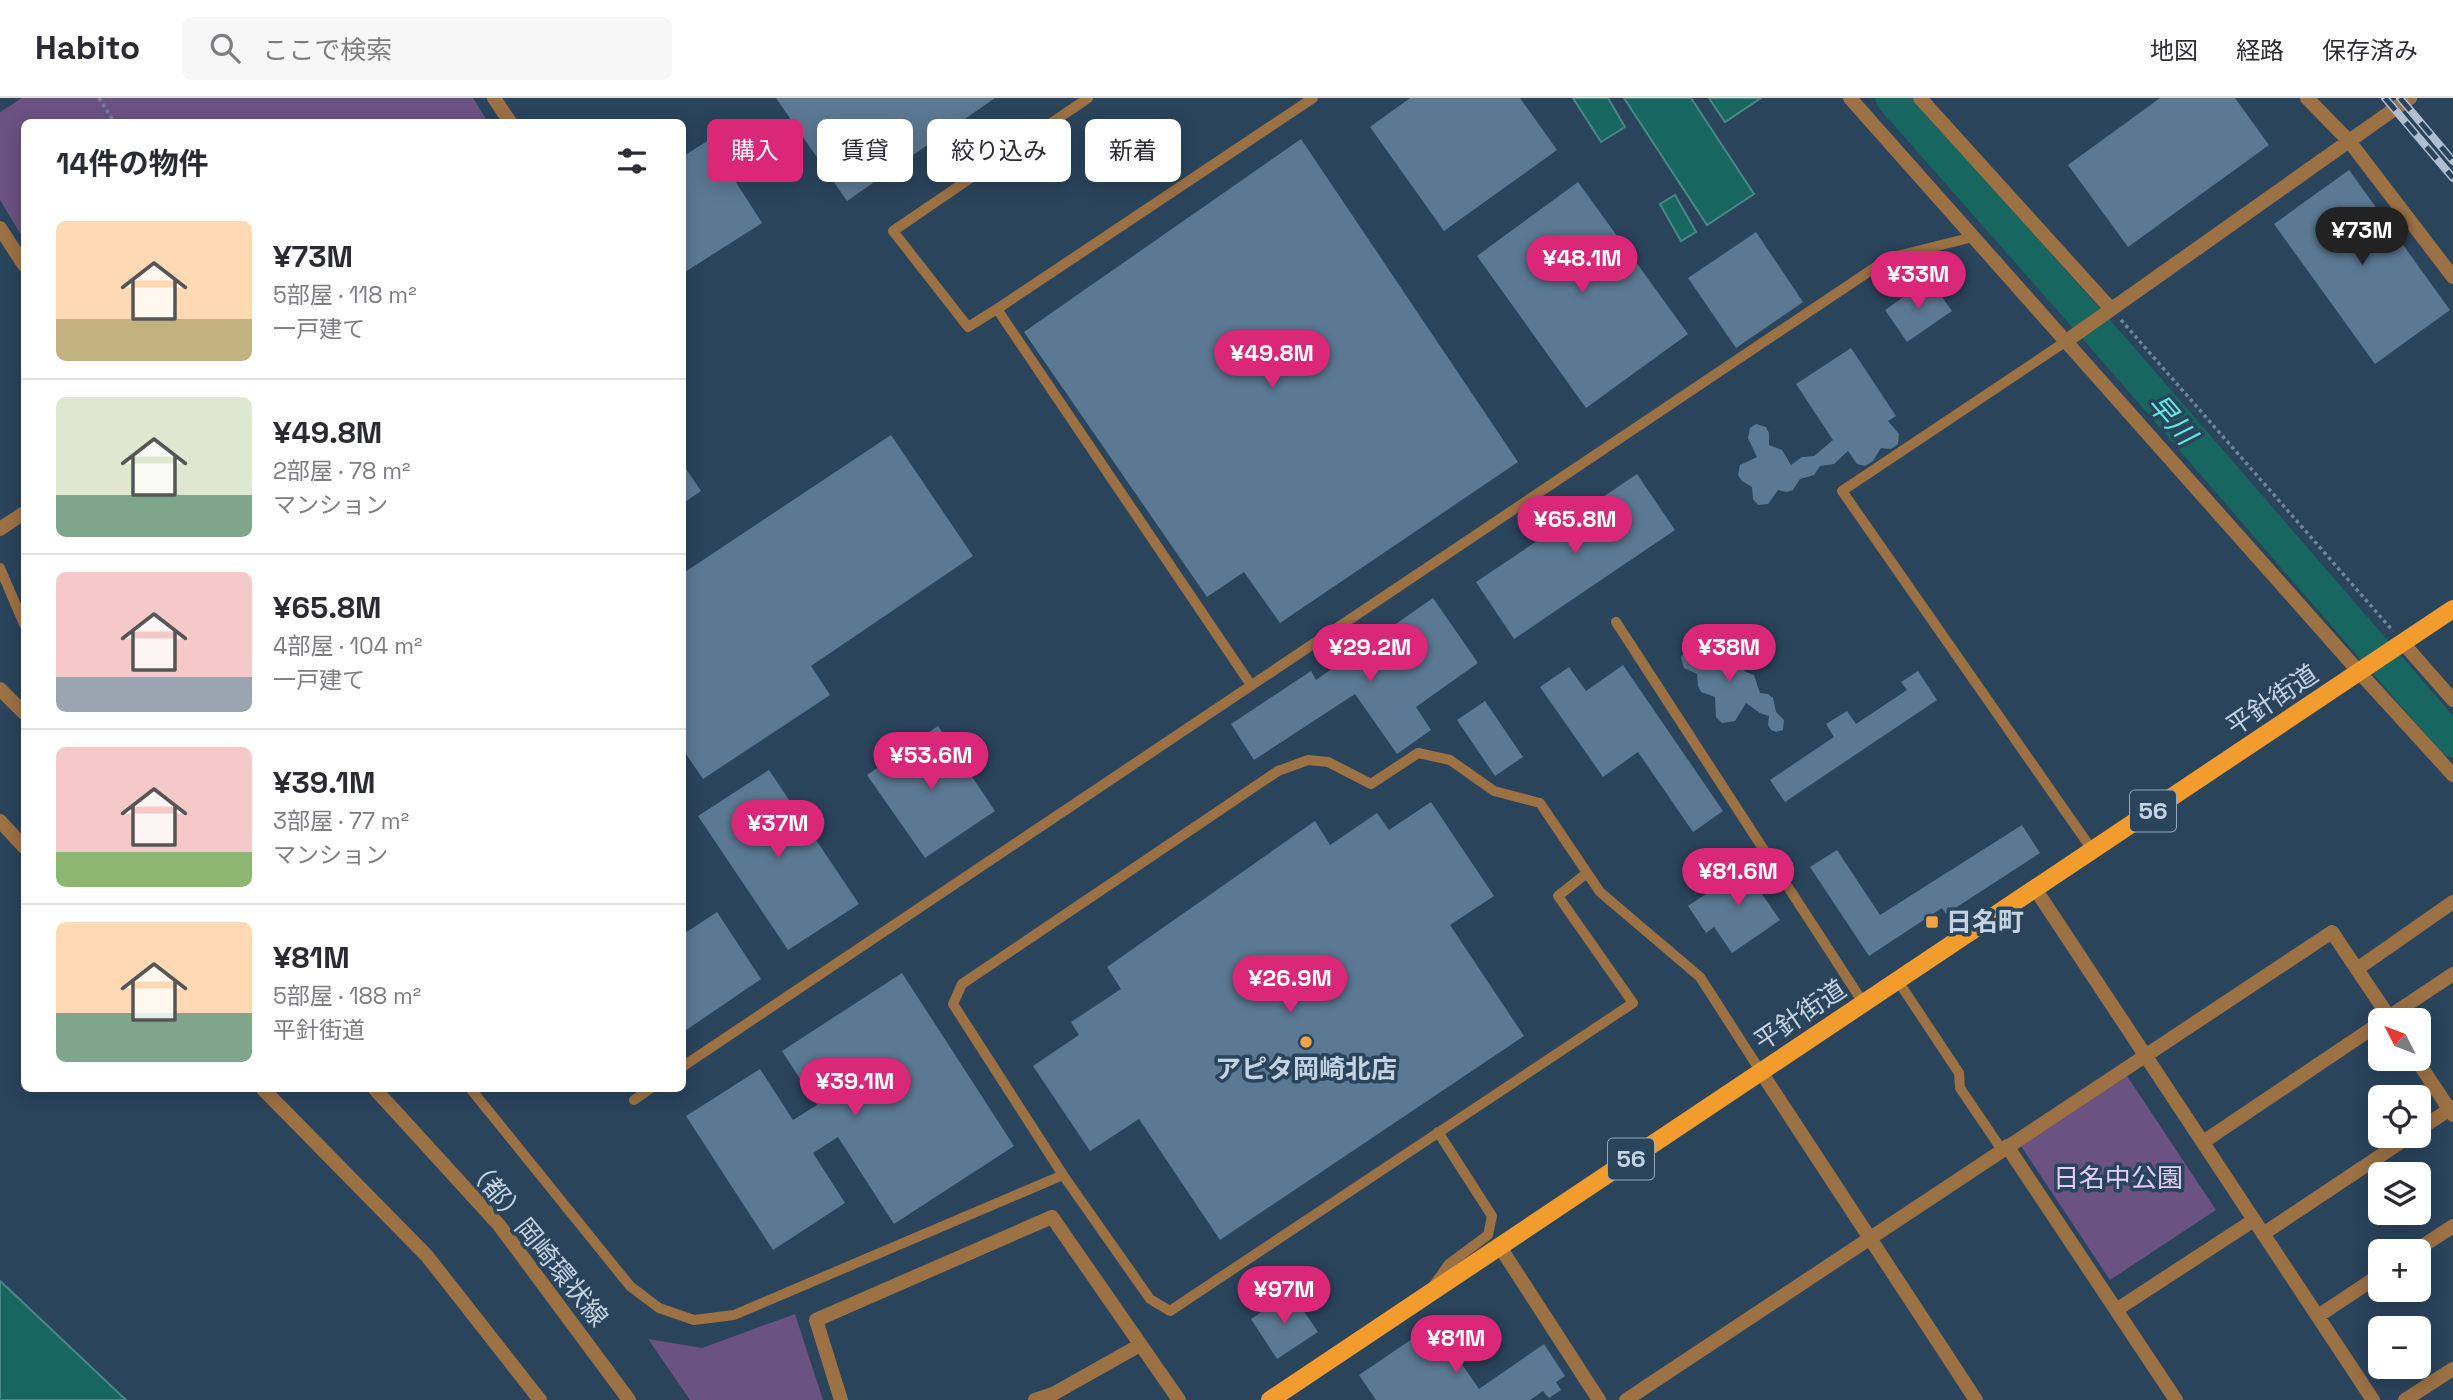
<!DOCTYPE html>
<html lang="ja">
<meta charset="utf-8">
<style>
:root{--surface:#fff;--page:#f7f7f7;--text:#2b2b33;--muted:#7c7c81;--line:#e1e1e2;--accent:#db2777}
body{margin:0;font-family:"Space Grotesk","Noto Sans JP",sans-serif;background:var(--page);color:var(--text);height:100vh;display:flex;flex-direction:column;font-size:26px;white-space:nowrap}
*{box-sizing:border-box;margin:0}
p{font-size:23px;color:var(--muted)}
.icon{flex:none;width:38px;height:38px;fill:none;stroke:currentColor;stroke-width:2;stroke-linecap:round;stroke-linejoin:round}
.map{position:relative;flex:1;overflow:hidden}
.details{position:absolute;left:21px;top:21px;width:665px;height:973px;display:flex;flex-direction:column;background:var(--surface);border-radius:10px;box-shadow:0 4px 18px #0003}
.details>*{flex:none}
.top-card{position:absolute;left:707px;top:21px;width:665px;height:63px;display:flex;gap:14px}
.needle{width:46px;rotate:312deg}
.fabs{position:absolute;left:2368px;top:910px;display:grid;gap:14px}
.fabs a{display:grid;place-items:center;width:63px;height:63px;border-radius:10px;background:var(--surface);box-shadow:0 4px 18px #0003;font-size:35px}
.price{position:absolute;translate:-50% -60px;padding:0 16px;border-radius:24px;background:var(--accent);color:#fff;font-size:23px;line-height:46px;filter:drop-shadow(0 2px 4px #0008)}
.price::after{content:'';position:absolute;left:50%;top:42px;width:21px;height:16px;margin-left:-10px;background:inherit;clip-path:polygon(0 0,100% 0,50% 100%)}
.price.on{background:#222;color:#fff}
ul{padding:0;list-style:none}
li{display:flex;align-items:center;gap:21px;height:175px;padding:0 35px}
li+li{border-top:2px solid var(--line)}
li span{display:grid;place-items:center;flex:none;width:196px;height:140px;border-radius:10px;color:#555}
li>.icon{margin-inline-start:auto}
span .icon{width:84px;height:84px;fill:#fffc;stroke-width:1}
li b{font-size:30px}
h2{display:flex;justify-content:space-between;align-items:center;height:84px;padding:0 35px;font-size:30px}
.chip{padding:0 24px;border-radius:10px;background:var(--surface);box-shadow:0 4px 18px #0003;font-size:24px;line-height:63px}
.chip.on{background:var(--accent);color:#fff}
header{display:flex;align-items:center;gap:42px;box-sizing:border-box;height:98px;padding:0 35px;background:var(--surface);border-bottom:2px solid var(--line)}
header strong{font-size:33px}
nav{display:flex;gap:38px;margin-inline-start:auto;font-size:24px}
.search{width:490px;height:63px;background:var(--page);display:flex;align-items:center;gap:18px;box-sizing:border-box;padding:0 24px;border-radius:10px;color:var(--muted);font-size:26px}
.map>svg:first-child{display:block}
.green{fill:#6a5282}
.water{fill:#17665f;stroke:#4b8786;stroke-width:2}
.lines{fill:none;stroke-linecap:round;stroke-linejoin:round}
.river{stroke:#17665f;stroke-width:33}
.building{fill:#5c7993}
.path{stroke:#708599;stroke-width:3.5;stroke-dasharray:3.5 3.5;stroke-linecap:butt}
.service{stroke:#9c7144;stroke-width:10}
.minor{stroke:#9c7144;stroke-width:14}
.tertiary{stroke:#9c7144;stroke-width:14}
.primary{stroke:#f39c2e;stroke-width:18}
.rail-casing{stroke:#afbfd0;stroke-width:8}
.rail{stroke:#2a445c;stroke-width:5;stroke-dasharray:16;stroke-linecap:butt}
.poi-dot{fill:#f4a344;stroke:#2a445c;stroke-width:2.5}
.labels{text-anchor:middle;stroke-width:7;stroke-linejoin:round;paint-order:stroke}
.shield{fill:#2a445c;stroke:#96a8ba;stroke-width:2}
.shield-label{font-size:24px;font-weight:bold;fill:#c4d3e2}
.street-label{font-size:26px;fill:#c4d3e2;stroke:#2a445c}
.poi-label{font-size:26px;font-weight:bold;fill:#c4d3e2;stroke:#2a445c;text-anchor:start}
.park-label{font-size:26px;fill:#e2cef8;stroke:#2a445c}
.water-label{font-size:28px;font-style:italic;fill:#5febde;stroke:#2a445c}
</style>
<header>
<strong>Habito</strong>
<div class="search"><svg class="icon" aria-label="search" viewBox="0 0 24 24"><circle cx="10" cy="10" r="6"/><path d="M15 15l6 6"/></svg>ここで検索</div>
<nav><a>地図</a><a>経路</a><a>保存済み</a></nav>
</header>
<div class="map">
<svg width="2453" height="1302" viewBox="0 0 2453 1302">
<rect width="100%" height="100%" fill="#2a445c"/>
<!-- green -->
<path class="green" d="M 22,0 L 473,0 L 488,24 L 24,24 L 24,142 L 0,102 L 0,14 Z
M 2127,978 L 2216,1112 L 2110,1182 L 2021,1048 Z
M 795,1216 L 823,1302 L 690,1302 L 648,1241 L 702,1250 Z"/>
<!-- water -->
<path class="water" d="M 1573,0 L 1608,0 L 1625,29 L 1601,44 Z
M 1624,0 L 1691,0 L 1754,96 L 1707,127 Z
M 1709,0 L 1761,0 L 1725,24 Z
M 1675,97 L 1696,134 L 1681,143 L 1660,106 Z
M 0,1183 L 14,1196 L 126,1302 L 0,1302 Z"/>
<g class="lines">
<!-- river -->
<path class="river" d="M 1892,0 L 2124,263 L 2453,643"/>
</g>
<!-- building -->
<path class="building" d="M 776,0 L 995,0 L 847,103 Z
M 1410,0 L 1520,0 L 1557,52 L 1444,133 L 1370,29 Z
M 2160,0 L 2235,0 L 2269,47 L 2128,149 L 2068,67 Z
M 1301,41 L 1518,364 L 1280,525 L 1244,474 L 1207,499 L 1024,234 Z
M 709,42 L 762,125 L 682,176 L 682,59 Z
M 2349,72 L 2450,212 L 2375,266 L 2274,126 Z
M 1578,84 L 1688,236 L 1586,310 L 1477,158 Z
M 1756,134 L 1803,204 L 1736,250 L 1688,180 Z
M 1929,181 L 1952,213 L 1907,244 L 1885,212 Z
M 1851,250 L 1896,318 L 1888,323 L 1899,336 L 1898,346 L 1891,351 L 1881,350 L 1873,363 L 1865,368 L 1857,366 L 1848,353 L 1834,366 L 1820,368 L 1814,377 L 1800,381 L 1793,392 L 1786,394 L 1778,392 L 1768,406 L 1758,407 L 1753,401 L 1752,389 L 1742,383 L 1738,377 L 1740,367 L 1757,359 L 1748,340 L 1750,330 L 1756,326 L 1766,329 L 1769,335 L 1769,347 L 1782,352 L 1791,367 L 1802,359 L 1814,358 L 1833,342 L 1796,286 Z
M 891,337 L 973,458 L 811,568 L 830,597 L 703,681 L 682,650 L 682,476 Z
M 682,365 L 701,393 L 682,406 Z
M 1637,376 L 1675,432 L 1514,541 L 1476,484 Z
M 1433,500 L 1478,565 L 1416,609 L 1431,632 L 1397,656 L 1355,596 L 1254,662 L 1231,626 L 1311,573 L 1316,582 Z
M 1722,539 L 1729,543 L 1730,552 L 1741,562 L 1744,573 L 1754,577 L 1760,595 L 1768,596 L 1773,600 L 1776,614 L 1784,622 L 1783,632 L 1776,634 L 1771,632 L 1768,627 L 1769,618 L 1760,615 L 1746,605 L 1735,623 L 1722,625 L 1716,619 L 1715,599 L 1701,594 L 1698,588 L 1697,576 L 1684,570 L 1681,559 L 1686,552 L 1693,550 L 1707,555 L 1714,543 Z
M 1623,567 L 1723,713 L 1693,734 L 1638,654 L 1603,679 L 1540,589 L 1569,569 L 1586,593 Z
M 1918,573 L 1937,602 L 1785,704 L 1770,682 L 1834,639 L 1826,626 L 1847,613 L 1856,626 L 1907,592 L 1901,584 Z
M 1485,603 L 1523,659 L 1495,678 L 1457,622 Z
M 938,628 L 995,713 L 925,760 L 867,677 Z
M 769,672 L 859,806 L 788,852 L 698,718 Z
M 1431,704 L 1494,798 L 1450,827 L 1524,938 L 1220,1142 L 1139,1021 L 1090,1053 L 1033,968 L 1079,937 L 1071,924 L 1121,891 L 1107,869 L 1315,723 L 1330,747 L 1377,715 L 1389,732 Z
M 2022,727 L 2040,755 L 1946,816 L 1942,810 L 1869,858 L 1810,769 L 1837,752 L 1880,817 Z
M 1757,762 L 1774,788 L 1762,796 L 1780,822 L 1732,855 L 1714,829 L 1706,835 L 1688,808 Z
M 717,814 L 761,881 L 682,935 L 682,837 Z
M 902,875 L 1014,1048 L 894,1126 L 838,1039 L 813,1055 L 845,1105 L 773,1152 L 686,1018 L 760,971 L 793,1022 L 817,1007 L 782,953 Z
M 1291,1194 L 1318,1234 L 1277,1261 L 1251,1221 Z
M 1434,1226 L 1479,1291 L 1544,1246 L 1565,1278 L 1556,1284 L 1561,1292 L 1549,1300 L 1543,1293 L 1530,1302 L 1376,1302 L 1359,1277 Z"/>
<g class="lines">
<!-- path -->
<path class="path" d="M 99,0 L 114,24
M 2121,222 L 2393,533"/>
<!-- service -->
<path class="service" d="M 1088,0 L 893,133 L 968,229 L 997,211 L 1251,587
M 997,211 L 1313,0
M 2065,244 L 1842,393 L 2093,753
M 0,470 L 24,526
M 1616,524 L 1864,906
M 1898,883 L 1959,975 L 1960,990 L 2002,1052
M 682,969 L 1889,160 L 1973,139
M 470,990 L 630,1188 L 659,1210 L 694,1222 L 734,1217 L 1063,1077 L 1150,1201 L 1170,1213 L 1633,905 L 1558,798 L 1587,775
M 634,1002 L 651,990
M 1063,1077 L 953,906 L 962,886 L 1278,673 L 1308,662 L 1328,664 L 1371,686 L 1418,655 L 1450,662 L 1494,693 L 1540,705 L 1600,794 L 1700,879 L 1761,974
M 1434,1187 L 1449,1166 L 1488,1137 L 1492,1118 L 1438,1034"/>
<!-- minor -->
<path class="minor" d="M 494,0 L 510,24
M 1850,0 L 2360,575 L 2453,677
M 1920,0 L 2111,211
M 2307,0 L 2349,43 L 2453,179
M 0,130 L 24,167
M 2065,244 L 2410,0
M 0,431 L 24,415
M 2403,545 L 2453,602
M 0,723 L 24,749
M 2036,792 L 2373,1302
M 2357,871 L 2453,804
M 2384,922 L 2453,876
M 2416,961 L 2453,1017
M 1761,974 L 1976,1302
M 262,990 L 427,1158 L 540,1302
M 2418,1032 L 2453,1009
M 2203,1044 L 2380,925
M 2007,1048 L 2176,1302
M 2263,1136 L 2410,1038
M 1500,1149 L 1599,1302
M 2415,1153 L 2453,1128
M 2116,1212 L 2254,1122
M 2318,1218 L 2380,1177
M 841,1302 L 816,1222 L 1052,1119 L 1179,1302
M 1035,1302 L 1053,1296 L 1140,1247
M 1626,1302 L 2332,834 L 2391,922
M 2405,1302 L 2453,1271"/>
<!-- tertiary -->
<path class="tertiary" d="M 0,591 L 24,615
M 374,990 L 499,1127 L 629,1302"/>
<!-- primary -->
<path class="primary" d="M 1270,1302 L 2453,511"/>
<defs>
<path id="rail" d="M 2385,0 L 2453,80
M 2400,0 L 2453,63"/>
</defs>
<!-- rail casing -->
<use href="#rail" class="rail-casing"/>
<!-- rail -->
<use href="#rail" class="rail"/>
</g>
<!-- markers -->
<g class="poi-dot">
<rect x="1925" y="817" width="14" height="14" rx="3.5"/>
<circle cx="1306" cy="944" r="7"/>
</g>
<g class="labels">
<!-- shield labels -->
<g class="shield">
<rect x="2130" y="692.5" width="46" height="41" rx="5"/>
<rect x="1608" y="1040.5" width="46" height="41" rx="5"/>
</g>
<g class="shield-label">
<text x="2153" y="721">56</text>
<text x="1631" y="1069">56</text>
</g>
<!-- street labels -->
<g class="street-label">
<text transform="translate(2272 602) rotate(-34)" y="9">平針街道</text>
<text transform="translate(1800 917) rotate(-34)" y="9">平針街道</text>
<text transform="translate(537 1144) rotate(51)" y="9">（都）岡崎環状線</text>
</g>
<!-- poi labels -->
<g class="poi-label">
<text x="1946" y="833">日名町</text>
<text x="1306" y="980" text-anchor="middle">アピタ岡崎北店</text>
</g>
<!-- park labels -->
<g class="park-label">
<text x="2118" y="1089">日名中公園</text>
</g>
<!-- water labels -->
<g class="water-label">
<text transform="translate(2172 321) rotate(49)" y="10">早川</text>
</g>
</g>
</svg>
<div class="fabs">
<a><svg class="needle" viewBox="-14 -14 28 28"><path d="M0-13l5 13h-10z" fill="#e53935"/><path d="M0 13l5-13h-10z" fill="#7c7c81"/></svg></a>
<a><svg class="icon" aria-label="locate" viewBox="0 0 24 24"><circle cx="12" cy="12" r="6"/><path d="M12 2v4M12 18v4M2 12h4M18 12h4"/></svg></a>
<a><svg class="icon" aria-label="layers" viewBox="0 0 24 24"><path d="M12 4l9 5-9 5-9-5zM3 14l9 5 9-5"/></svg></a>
<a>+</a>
<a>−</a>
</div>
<b class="price on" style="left:2362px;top:169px">¥73M</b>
<b class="price" style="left:1582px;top:197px">¥48.1M</b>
<b class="price" style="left:1918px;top:213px">¥33M</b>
<b class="price" style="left:1272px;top:292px">¥49.8M</b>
<b class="price" style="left:1575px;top:458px">¥65.8M</b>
<b class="price" style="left:1370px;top:586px">¥29.2M</b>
<b class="price" style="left:1729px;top:586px">¥38M</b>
<b class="price" style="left:931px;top:694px">¥53.6M</b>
<b class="price" style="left:778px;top:762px">¥37M</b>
<b class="price" style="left:1738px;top:810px">¥81.6M</b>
<b class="price" style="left:1290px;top:917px">¥26.9M</b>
<b class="price" style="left:855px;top:1020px">¥39.1M</b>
<b class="price" style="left:1284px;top:1228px">¥97M</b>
<b class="price" style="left:1456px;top:1277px">¥81M</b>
<div class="top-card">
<a class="chip on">購入</a>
<a class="chip">賃貸</a>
<a class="chip">絞り込み</a>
<a class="chip">新着</a>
</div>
<section class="details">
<h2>14件の物件<svg class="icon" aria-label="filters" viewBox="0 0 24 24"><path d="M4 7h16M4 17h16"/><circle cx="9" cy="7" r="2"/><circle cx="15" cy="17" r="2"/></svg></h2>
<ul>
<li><span style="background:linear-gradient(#ffd9b3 70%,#c2b280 0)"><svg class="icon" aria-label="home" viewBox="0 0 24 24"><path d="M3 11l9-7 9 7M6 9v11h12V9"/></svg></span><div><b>¥73M</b><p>5部屋 · 118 m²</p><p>一戸建て</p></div></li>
<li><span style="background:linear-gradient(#dfe7d0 70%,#7fa58c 0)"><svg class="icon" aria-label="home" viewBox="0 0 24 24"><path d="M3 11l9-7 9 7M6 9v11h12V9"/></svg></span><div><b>¥49.8M</b><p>2部屋 · 78 m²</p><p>マンション</p></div></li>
<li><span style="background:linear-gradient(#f6c9c9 75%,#9aa5b1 0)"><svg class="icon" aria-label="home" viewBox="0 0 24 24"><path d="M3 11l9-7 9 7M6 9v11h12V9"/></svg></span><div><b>¥65.8M</b><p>4部屋 · 104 m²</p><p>一戸建て</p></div></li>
<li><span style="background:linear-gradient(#f6c9c9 75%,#8fb573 0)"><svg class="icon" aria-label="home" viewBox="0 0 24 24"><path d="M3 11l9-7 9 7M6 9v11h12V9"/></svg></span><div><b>¥39.1M</b><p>3部屋 · 77 m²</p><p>マンション</p></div></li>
<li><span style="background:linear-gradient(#ffd9b3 65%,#7fa58c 0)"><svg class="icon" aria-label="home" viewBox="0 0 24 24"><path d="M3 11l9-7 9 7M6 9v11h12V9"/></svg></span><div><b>¥81M</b><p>5部屋 · 188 m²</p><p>平針街道</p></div></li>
</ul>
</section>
</div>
